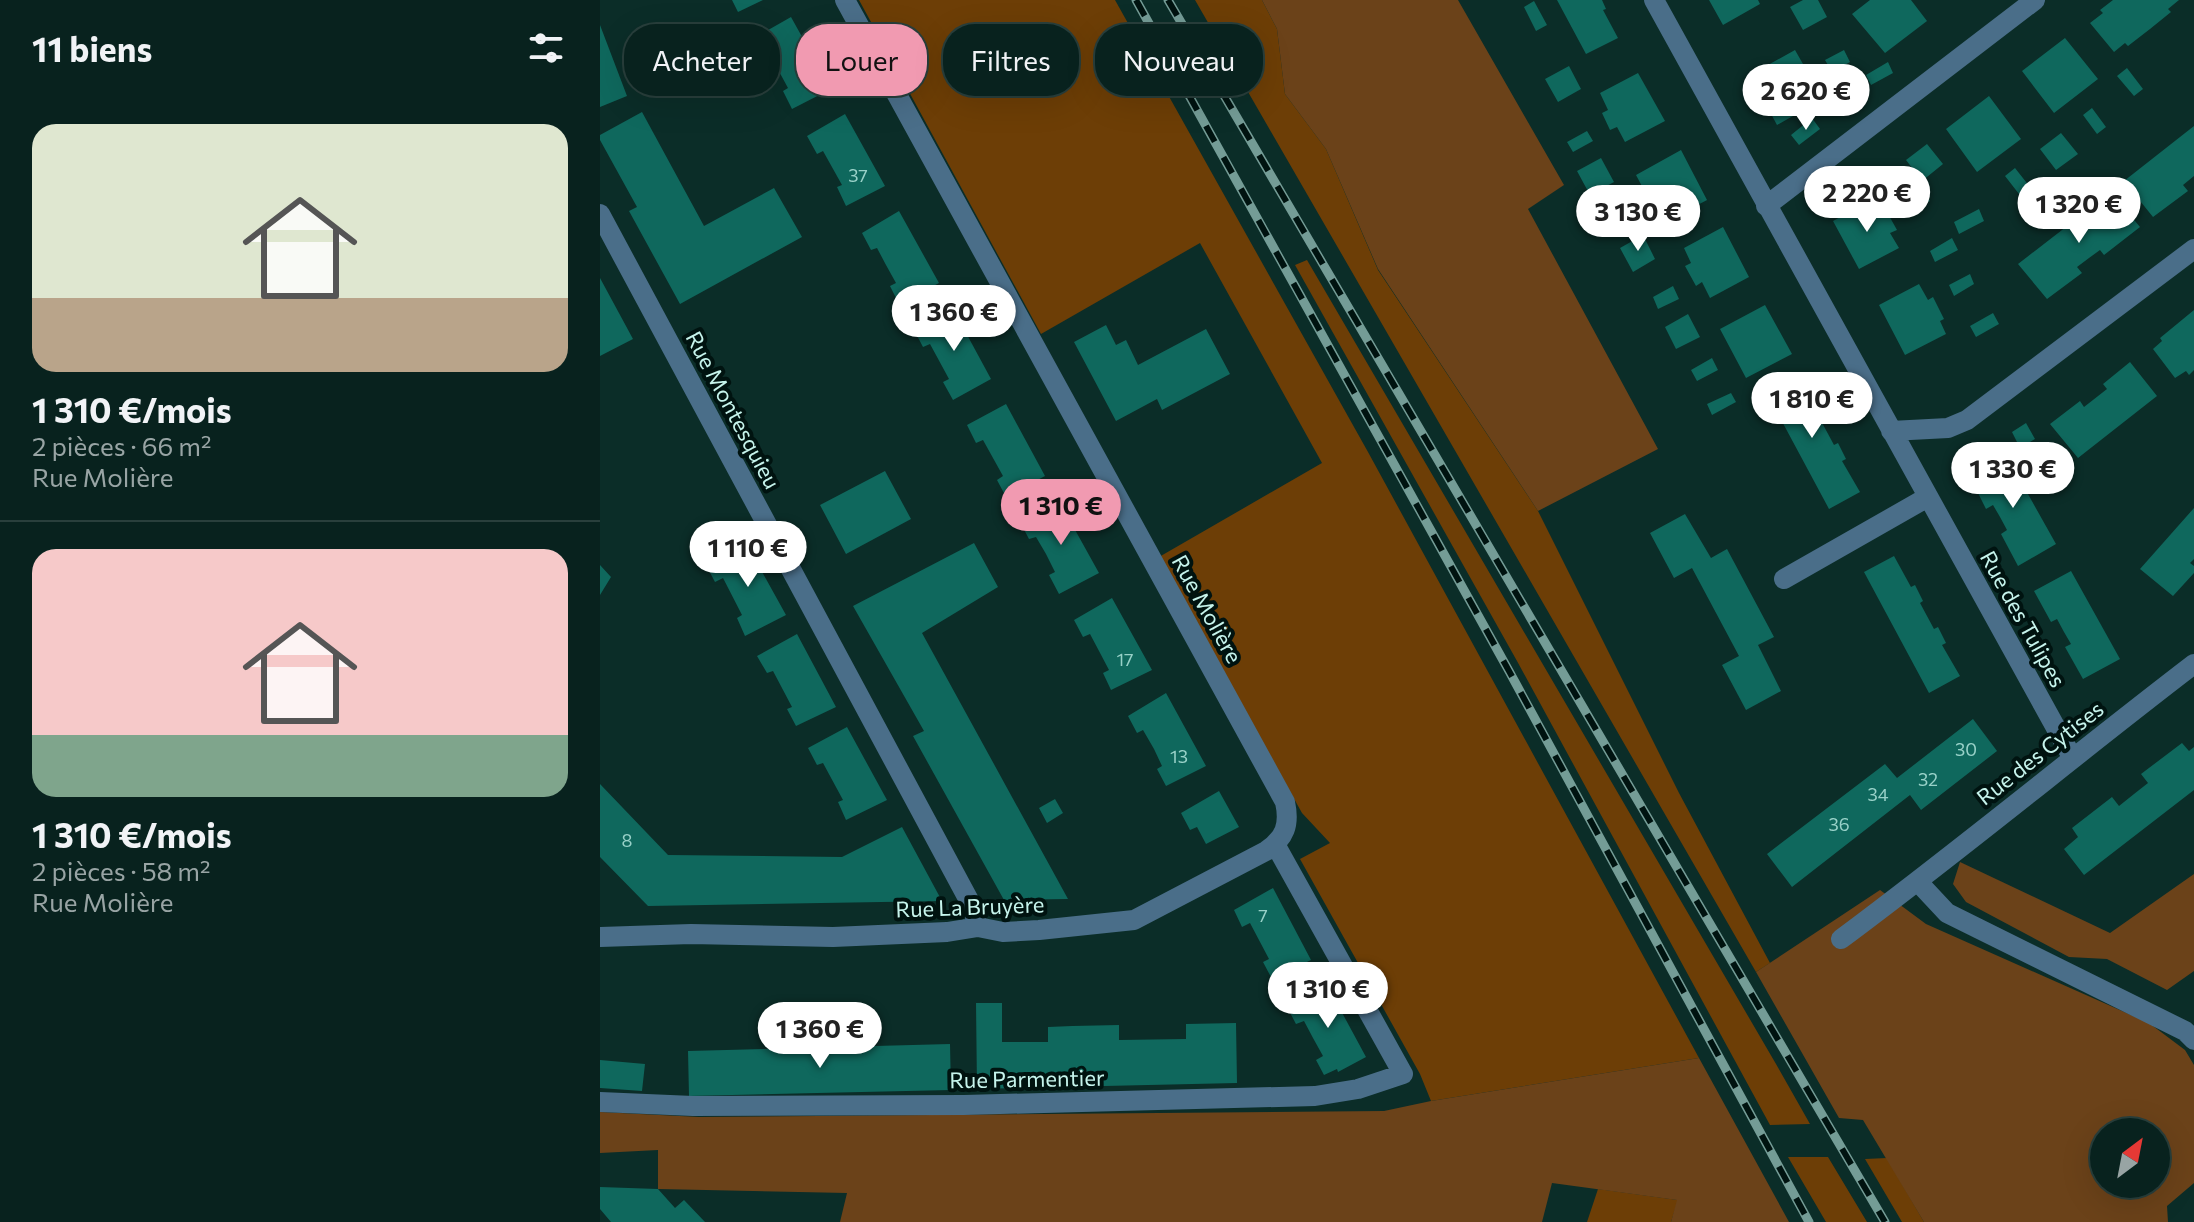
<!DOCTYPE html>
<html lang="fr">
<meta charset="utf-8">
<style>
:root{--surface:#08221e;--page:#112a27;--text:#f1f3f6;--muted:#98a4a4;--line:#293f3c;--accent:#f19ab1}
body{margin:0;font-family:Commissioner,sans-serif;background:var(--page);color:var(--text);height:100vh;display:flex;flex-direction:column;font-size:30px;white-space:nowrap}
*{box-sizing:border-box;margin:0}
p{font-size:26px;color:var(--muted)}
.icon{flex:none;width:44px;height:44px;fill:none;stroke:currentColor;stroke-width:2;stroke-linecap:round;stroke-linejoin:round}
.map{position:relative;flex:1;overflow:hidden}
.drawer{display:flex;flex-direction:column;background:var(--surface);width:600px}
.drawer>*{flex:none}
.top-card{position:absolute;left:24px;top:24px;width:760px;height:72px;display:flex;gap:16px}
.needle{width:52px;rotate:32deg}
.buttons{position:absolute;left:1490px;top:1118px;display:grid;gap:16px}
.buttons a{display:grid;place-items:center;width:80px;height:80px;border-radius:50%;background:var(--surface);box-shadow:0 8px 32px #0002,0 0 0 2px var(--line);font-size:40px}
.price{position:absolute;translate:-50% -68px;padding:0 18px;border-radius:28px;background:#fff;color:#222;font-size:26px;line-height:52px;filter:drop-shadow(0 2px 4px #0008)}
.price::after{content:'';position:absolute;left:50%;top:48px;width:24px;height:18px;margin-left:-12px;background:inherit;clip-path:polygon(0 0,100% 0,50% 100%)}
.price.selected{background:var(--accent);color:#111}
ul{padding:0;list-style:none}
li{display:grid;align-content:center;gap:16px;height:424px;padding:0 32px}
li+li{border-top:2px solid var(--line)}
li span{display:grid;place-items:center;height:248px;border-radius:24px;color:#555}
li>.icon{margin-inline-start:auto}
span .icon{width:144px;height:144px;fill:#fffc;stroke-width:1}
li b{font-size:34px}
h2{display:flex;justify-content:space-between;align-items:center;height:96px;padding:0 32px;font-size:34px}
.pill{padding:0 28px;border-radius:32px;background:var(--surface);box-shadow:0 8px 32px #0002,0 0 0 2px var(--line);font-size:28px;line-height:72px}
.pill.selected{background:var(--accent);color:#111}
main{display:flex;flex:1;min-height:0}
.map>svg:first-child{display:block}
.green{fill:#6d3e06}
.forest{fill:#6b4219;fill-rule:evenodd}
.building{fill:#0f685d}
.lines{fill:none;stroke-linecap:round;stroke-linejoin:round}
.minor{stroke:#4a6e89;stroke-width:20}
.rail-casing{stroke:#749c96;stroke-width:9}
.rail{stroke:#001310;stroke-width:6;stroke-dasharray:18;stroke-linecap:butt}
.labels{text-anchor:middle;stroke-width:8;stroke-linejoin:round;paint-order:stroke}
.number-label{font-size:18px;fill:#98d1c8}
.street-label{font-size:22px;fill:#c6f4ec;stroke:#001310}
</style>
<main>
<section class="drawer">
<h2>11 biens<svg class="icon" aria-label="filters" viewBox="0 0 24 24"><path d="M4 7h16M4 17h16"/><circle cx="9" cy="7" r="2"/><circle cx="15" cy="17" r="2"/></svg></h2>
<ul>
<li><span style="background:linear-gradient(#dfe7d0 70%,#b9a48a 0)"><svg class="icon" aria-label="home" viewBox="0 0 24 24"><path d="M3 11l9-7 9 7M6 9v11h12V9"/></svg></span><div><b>1 310 €/mois</b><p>2 pièces · 66 m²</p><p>Rue Molière</p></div></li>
<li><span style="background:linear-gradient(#f6c9c9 75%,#7fa58c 0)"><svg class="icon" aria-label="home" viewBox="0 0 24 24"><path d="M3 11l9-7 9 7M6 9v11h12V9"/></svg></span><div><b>1 310 €/mois</b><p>2 pièces · 58 m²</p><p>Rue Molière</p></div></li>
</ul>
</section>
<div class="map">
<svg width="1594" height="1222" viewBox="0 0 1594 1222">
<rect width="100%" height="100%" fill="#0b2d28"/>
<!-- green -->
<path class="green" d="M 259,0 L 515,0 L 768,452 L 1099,1058 L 831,1101 L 820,1074 L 700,859 L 730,843 L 702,813 L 559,557 L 722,463 L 600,243 L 441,334 Z
M 595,0 L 662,0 L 677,29 L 685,94 L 726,149 L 778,270 L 938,511 L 1079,793 L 1170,963 L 1156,972 Z
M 707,260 L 1176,1064 L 1210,1124 L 1170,1125 L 917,661 L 695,265 Z
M 1188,1157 L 1228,1157 L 1267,1222 L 1226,1222 Z
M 1287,1158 L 1324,1222 L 1302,1222 L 1265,1159 Z
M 998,1189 L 1078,1200 L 1071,1222 L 987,1222 Z"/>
<!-- forest -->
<path class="forest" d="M 662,0 L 858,0 L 964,185 L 928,209 L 1058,449 L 938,511 L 778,269 L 726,149 L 685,94 L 677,29 Z
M 1360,862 L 1510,933 L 1594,874 L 1594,971 L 1567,990 L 1507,959 L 1469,957 L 1366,902 L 1353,884 Z
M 1280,890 L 1326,924 L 1549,1023 L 1585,1050 L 1594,1065 L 1594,1183 L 1567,1206 L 1568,1222 L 1324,1222 L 1263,1120 L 1239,1118 L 1156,972 ZM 1504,1132 L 1556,1132 L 1556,1184 L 1504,1184 Z
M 1099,1058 L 1189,1222 L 1071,1222 L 1077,1200 L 952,1183 L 942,1222 L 240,1222 L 247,1193 L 58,1189 L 58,1150 L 0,1153 L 0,1112 L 99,1117 L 784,1111 L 831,1101 Z"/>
<!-- building -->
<path class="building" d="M 132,0 L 163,0 L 138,12 Z
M 957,0 L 1002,0 L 1006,9 L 1003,10 L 1018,38 L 986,54 Z
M 1109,0 L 1158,0 L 1160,4 L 1123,25 Z
M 1203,0 L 1218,0 L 1227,17 L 1203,30 L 1190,7 Z
M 1270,0 L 1311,0 L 1327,21 L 1285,53 L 1252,14 Z
M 1513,0 L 1579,0 L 1568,9 L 1571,12 L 1550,29 L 1528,46 L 1525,43 L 1514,52 L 1490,23 L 1503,13 L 1500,10 Z
M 934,1 L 947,25 L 936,31 L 924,7 Z
M 191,17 L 231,89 L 192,109 L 183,91 L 188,88 L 169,53 L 163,56 L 154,38 Z
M 0,25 L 27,96 L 0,107 Z
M 1465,38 L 1498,79 L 1454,113 L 1422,71 Z
M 1195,50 L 1223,99 L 1177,125 L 1150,75 Z
M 1244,50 L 1250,62 L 1232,72 L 1225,60 Z
M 1288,62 L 1293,73 L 1271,85 L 1266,75 Z
M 969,66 L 981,89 L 958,102 L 945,79 Z
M 1527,68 L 1543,89 L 1534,96 L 1517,76 Z
M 1038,73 L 1065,121 L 1025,142 L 1017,127 L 1010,130 L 1002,113 L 1008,110 L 1000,93 Z
M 1389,96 L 1421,139 L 1377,172 L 1346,129 Z
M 1492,108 L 1506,127 L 1497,134 L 1483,115 Z
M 42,112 L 104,226 L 174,188 L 202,237 L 80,304 L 29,211 L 37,207 L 0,140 L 0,135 Z
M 245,114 L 285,186 L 246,206 L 237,187 L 242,185 L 223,151 L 217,154 L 207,136 Z
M 1212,118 L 1220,129 L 1199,145 L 1191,135 Z
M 1594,126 L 1594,176 L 1583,185 L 1588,191 L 1553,217 L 1524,181 Z
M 987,131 L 993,141 L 973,152 L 967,142 Z
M 1461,133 L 1478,154 L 1456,170 L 1440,149 Z
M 1327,144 L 1343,164 L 1322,181 L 1306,160 Z
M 1081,150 L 1107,200 L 1062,224 L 1036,175 Z
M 1001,158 L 1014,182 L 990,195 L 977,171 Z
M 1415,168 L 1430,187 L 1419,194 L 1405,176 Z
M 1324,190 L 1330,201 L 1309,211 L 1303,200 Z
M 1511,192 L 1540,227 L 1504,255 L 1500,250 L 1489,258 L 1477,267 L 1482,273 L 1447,299 L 1418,264 Z
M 1272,200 L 1280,215 L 1287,212 L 1297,230 L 1290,233 L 1299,248 L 1259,269 L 1233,221 Z
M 1029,207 L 1034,217 L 1015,227 L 1009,218 Z
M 1379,209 L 1384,221 L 1359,234 L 1354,222 Z
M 299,211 L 339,283 L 299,304 L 290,286 L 296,283 L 286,265 L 277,248 L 271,250 L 262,233 Z
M 1123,227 L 1149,277 L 1110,298 L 1102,282 L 1096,286 L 1085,266 L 1091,263 L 1084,248 Z
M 1043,235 L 1055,259 L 1033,272 L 1020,248 Z
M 1352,238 L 1358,250 L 1335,262 L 1330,251 Z
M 1370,274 L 1374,284 L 1354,296 L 1349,285 Z
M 0,278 L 33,339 L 0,356 Z
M 1319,284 L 1328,300 L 1333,297 L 1344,319 L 1340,321 L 1346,334 L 1305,355 L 1279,305 Z
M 1073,286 L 1079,299 L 1058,309 L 1053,297 Z
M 1165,305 L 1192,354 L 1146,378 L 1120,329 Z
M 352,307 L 391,379 L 353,400 L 343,382 L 349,379 L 330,344 L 323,347 L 314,330 Z
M 1594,310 L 1594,370 L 1589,375 L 1586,371 L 1575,378 L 1553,349 L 1562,341 L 1560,338 Z
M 1393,313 L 1399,324 L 1376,337 L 1370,326 Z
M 1088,314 L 1100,337 L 1076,349 L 1065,327 Z
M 506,325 L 516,345 L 526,340 L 538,365 L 606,329 L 630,374 L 562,410 L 557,399 L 516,421 L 474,342 Z
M 1112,358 L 1118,370 L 1097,381 L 1091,370 Z
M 1530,362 L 1557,396 L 1478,458 L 1450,424 L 1480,401 L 1484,407 L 1507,389 L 1503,384 Z
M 1194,372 L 1211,403 L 1215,401 L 1223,417 L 1220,419 L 1234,445 L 1238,443 L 1246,459 L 1242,461 L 1260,492 L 1229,509 L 1164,388 Z
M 1131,393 L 1136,402 L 1112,415 L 1107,404 Z
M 406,404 L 445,476 L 406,497 L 397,480 L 403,476 L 383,440 L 376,443 L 367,425 Z
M 1426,423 L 1435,439 L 1420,448 L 1412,432 Z
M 1406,455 L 1456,544 L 1418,566 L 1401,534 L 1407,530 L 1400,517 L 1393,505 L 1386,509 L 1369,475 Z
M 285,471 L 311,519 L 246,554 L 220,505 Z
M 459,501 L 499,573 L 459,594 L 449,575 L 455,572 L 446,554 L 436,537 L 429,539 L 420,522 Z
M 1594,508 L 1594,559 L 1590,563 L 1594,566 L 1594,573 L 1573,596 L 1540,569 Z
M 1085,514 L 1111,558 L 1127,549 L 1174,637 L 1158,645 L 1181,691 L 1146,710 L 1122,665 L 1139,656 L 1092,568 L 1074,578 L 1050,533 Z
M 146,543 L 186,615 L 145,636 L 137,618 L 142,615 L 123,578 L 115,582 L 106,565 Z
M 374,543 L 398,587 L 322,633 L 468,899 L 404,900 L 313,736 L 324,731 L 253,606 Z
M 1294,556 L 1311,587 L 1315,585 L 1323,601 L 1320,603 L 1334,629 L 1338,627 L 1346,643 L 1342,645 L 1360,676 L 1329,693 L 1264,572 Z
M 0,565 L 11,577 L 0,595 Z
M 1471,571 L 1520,659 L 1483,679 L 1465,647 L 1471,644 L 1464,632 L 1457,619 L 1451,622 L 1434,591 Z
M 512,598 L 552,670 L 511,690 L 503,673 L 509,670 L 499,651 L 490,634 L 483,637 L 474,620 Z
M 197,634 L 236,707 L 196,726 L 187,709 L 192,707 L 173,671 L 167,673 L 157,656 Z
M 566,693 L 606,766 L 566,786 L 557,769 L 562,766 L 554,749 L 543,730 L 537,733 L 528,716 Z
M 1373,719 L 1397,751 L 1321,810 L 1310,795 L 1192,887 L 1167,854 L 1285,764 L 1297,778 Z
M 247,727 L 287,800 L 246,820 L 238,802 L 243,800 L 223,763 L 217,765 L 208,748 Z
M 1582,743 L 1589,751 L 1594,747 L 1594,790 L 1484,875 L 1464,849 L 1478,837 L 1472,828 L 1512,797 L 1519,806 L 1534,794 L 1548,783 L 1541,774 Z
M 0,784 L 68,855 L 242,857 L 302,827 L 342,901 L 48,906 L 0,857 Z
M 619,791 L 639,827 L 606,844 L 597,827 L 590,830 L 581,813 Z
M 455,799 L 463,813 L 447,823 L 439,808 Z
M 673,888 L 711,960 L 672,979 L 663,962 L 669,959 L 650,923 L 642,927 L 634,910 Z
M 726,983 L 766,1057 L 738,1072 L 737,1069 L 724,1075 L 716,1060 L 723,1056 L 713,1038 L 704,1021 L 696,1024 L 687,1007 Z
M 376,1003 L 402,1003 L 402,1042 L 448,1042 L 448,1027 L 472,1026 L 519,1025 L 519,1040 L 586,1039 L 586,1024 L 636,1023 L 637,1083 L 377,1089 Z
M 350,1044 L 351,1090 L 89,1096 L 88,1051 Z
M 0,1060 L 45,1064 L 42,1091 L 0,1088 Z
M 0,1187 L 58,1189 L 75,1208 L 84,1200 L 105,1222 L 11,1222 L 0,1209 Z"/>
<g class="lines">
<!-- minor -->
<path class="minor" d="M 1054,0 L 1472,757
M 1166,206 L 1435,0
M 0,214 L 372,906 L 378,927
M 1291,431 L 1348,428 L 1367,420 L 1594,249
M 1184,579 L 1328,497
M 1318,882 L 1347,913 L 1585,1031 L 1594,1040
M 0,937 L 91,934 L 233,937 L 347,932 L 378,927 L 403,932 L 439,930 L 534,920 L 666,851 C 685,838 690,825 685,802 L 245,0
M 1241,939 C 1361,850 1475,755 1594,664
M 0,1102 L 93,1106 L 364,1105 L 715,1096 L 758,1089 L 803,1074 L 675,844"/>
<defs>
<path id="rail" d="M 536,0 L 909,671 L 1209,1222
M 568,0 L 1285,1222"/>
</defs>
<!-- rail casing -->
<use href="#rail" class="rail-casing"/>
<!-- rail -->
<use href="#rail" class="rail"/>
</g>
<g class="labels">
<!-- number labels -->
<g class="number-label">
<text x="258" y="182">37</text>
<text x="525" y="666">17</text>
<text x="1366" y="756">30</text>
<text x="579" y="763">13</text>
<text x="1328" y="786">32</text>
<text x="1278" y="801">34</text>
<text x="1239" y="831">36</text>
<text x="27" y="847">8</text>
<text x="663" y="922">7</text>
</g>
<!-- street labels -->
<g class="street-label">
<text transform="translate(133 410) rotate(62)" y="8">Rue Montesquieu</text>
<text transform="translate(607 609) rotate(61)" y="8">Rue Molière</text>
<text transform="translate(1423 619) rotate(61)" y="8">Rue des Tulipes</text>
<text transform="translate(1440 753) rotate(-38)" y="8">Rue des Cytises</text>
<text transform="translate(370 907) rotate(-2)" y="8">Rue La Bruyère</text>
<text transform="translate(427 1079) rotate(-1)" y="8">Rue Parmentier</text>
</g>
</g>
</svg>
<div class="buttons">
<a><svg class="needle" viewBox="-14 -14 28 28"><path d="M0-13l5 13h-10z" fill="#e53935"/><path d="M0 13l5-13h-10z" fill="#98a4a4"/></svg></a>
</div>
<b class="price" style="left:1206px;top:132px">2 620 €</b>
<b class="price" style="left:1267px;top:234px">2 220 €</b>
<b class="price" style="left:1479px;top:245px">1 320 €</b>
<b class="price" style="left:1038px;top:253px">3 130 €</b>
<b class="price" style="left:354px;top:353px">1 360 €</b>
<b class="price" style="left:1212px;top:440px">1 810 €</b>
<b class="price" style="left:1413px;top:510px">1 330 €</b>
<b class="price selected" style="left:461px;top:547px">1 310 €</b>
<b class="price" style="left:148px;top:589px">1 110 €</b>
<b class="price" style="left:728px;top:1030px">1 310 €</b>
<b class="price" style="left:220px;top:1070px">1 360 €</b>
<div class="top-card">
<a class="pill">Acheter</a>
<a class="pill selected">Louer</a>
<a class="pill">Filtres</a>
<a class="pill">Nouveau</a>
</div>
</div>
</main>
